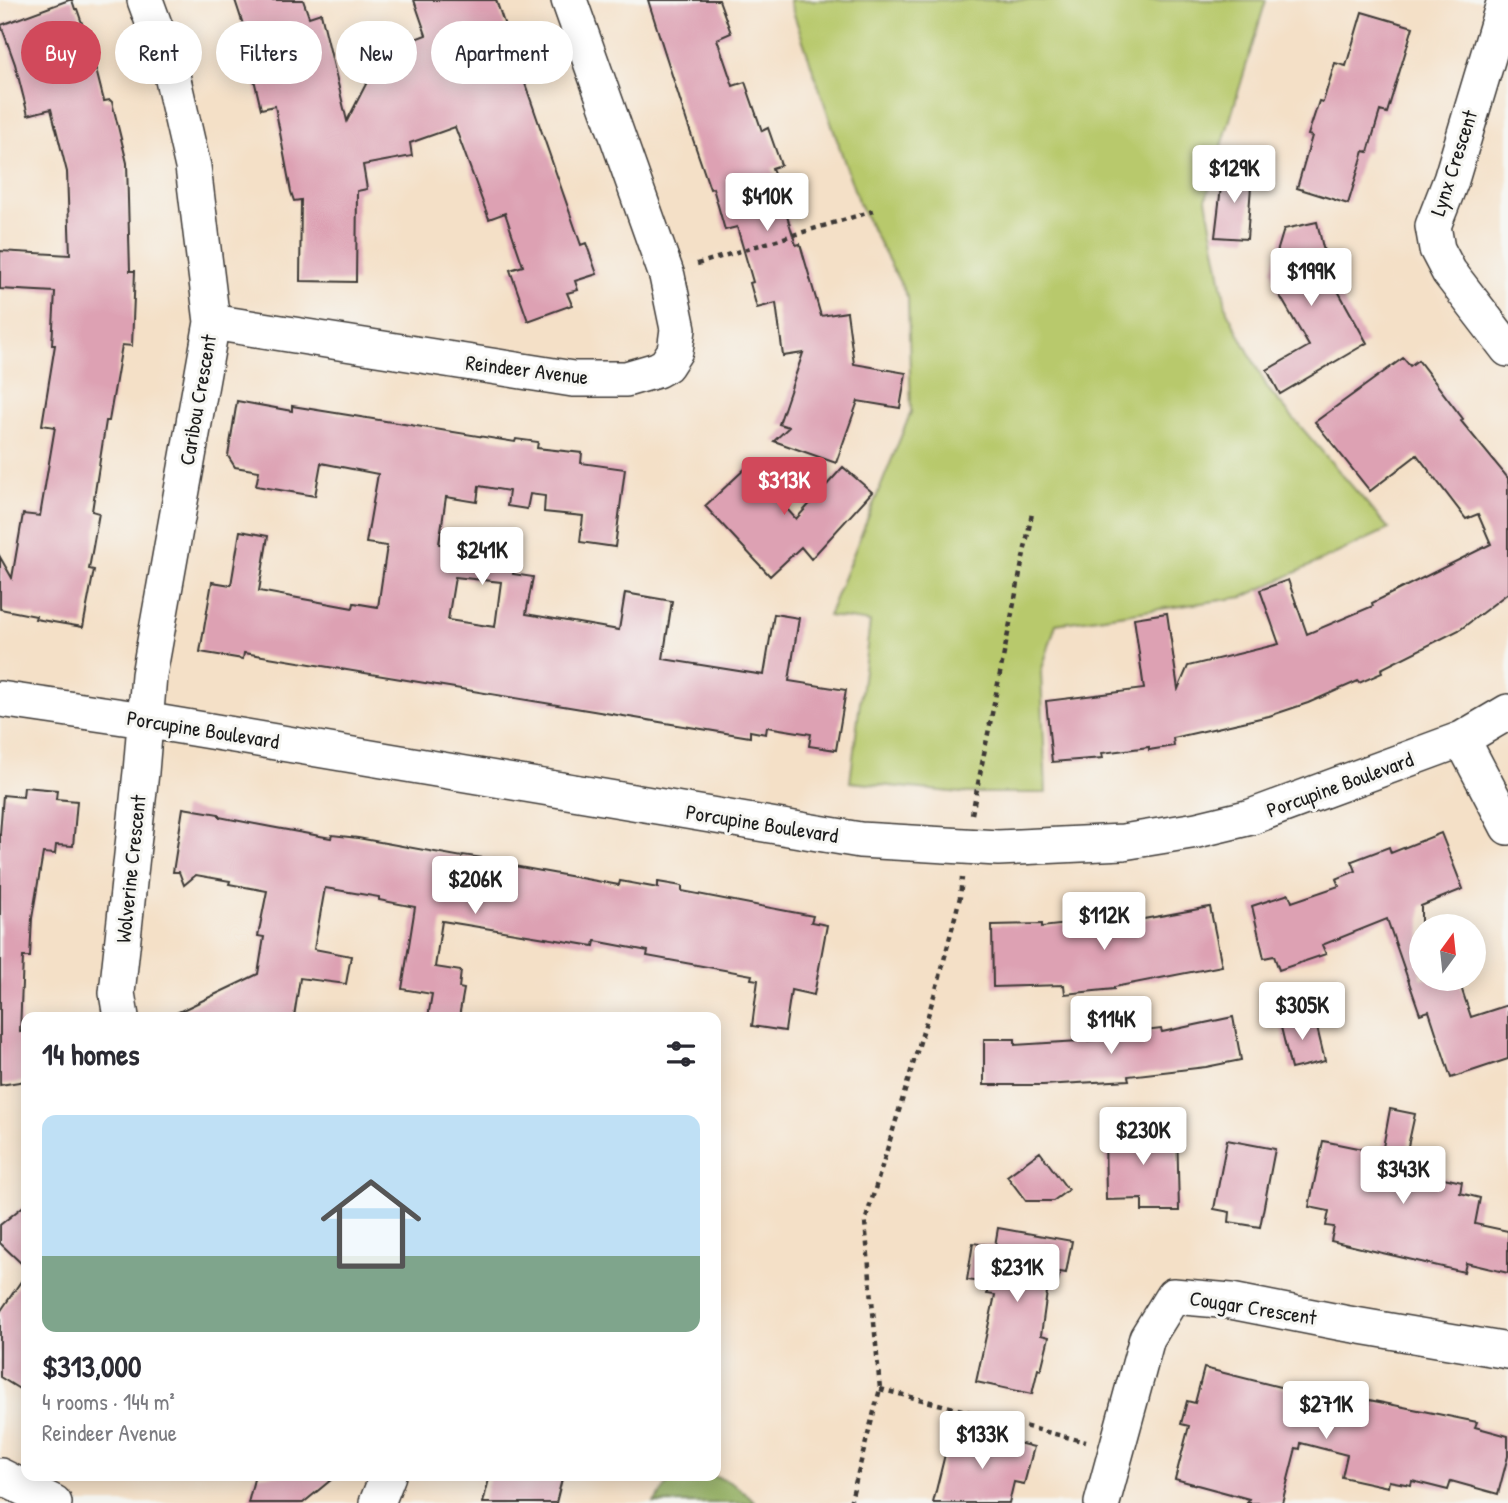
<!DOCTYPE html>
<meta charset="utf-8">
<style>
:root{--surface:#fff;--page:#f7f7f7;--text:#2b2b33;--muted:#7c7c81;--accent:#d1495b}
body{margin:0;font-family:"Patrick Hand",sans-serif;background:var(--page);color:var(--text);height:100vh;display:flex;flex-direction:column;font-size:26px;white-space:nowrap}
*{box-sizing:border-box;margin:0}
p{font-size:23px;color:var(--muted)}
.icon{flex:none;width:38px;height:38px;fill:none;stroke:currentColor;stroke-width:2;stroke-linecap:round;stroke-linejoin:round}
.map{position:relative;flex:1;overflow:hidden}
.drawer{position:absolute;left:21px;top:1012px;width:700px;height:469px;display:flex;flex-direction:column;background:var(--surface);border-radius:14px;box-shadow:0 4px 18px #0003}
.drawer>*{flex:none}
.top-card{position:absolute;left:21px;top:21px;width:700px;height:63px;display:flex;gap:14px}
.needle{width:46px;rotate:15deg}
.buttons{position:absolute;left:1409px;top:914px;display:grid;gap:14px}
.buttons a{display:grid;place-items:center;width:77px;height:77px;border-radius:50%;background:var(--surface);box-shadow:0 4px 18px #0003;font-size:35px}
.price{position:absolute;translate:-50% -60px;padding:0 16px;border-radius:7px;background:#fff;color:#222;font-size:23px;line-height:46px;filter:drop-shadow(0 2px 4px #0008)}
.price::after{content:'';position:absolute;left:50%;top:42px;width:21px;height:16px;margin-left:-10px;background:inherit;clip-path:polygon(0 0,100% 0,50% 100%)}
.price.active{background:var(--accent);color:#fff}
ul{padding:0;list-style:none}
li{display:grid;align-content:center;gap:14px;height:371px;padding:0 21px}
li span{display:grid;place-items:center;height:217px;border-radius:14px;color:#555}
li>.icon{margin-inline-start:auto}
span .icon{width:126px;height:126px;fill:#fffc;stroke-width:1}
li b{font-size:30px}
h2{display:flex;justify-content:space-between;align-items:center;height:84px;padding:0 21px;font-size:30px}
.chip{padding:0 24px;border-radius:32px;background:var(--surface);box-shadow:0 4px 18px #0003;font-size:24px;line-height:63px}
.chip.active{background:var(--accent);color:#fff}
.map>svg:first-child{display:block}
.green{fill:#b8c96c;stroke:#6a7244;stroke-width:2}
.forest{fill:#92ad60;stroke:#57643e;stroke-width:2}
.building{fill:#dda1b3;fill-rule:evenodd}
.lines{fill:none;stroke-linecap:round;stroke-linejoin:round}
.street-casing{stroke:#3c3936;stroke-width:38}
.path{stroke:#3c3936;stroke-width:4.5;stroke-dasharray:5 5;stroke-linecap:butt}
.street{stroke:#fff;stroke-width:35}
.labels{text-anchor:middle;stroke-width:6;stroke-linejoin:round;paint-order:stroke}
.street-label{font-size:21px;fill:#1c1c1c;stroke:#f6f6f2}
</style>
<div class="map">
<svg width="1508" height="1503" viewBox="0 0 1508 1503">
<rect width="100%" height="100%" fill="#f6f6f2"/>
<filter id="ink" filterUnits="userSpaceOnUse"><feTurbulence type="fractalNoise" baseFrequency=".0143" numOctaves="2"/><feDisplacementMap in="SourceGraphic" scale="14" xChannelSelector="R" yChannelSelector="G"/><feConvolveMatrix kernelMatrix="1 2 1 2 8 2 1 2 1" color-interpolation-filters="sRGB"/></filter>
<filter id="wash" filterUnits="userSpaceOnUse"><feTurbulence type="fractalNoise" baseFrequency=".00686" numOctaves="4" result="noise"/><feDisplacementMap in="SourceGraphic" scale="28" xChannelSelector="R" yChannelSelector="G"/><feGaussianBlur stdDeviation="1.57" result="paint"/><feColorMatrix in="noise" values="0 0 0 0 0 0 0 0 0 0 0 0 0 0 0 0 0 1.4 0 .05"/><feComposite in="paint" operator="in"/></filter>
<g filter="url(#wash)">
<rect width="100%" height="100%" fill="#f4e0c7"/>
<!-- green -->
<path class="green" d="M 789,0 L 1266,0 L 1206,199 L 1227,311 L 1268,389 L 1389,529 L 1243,597 L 1056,624 L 1041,672 L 1046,793 L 961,793 L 850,782 L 870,622 L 828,616 L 911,412 L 908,298 L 859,204 Z"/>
<!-- forest -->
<path class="forest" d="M 674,1475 C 710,1475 729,1473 755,1503 L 654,1503 Z"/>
<g id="blocks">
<!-- building -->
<path class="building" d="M 69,0 L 72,0 L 75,9 L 77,9 L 90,46 L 104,101 L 110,100 L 112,102 L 127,163 L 130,271 L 135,271 L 132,346 L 122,345 L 109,421 L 106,421 L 92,511 L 99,513 L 89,569 L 94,570 L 83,627 L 35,619 L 36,616 L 0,609 L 0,557 L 12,578 L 23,514 L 40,516 L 55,427 L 42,425 L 55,345 L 52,345 L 55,292 L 0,289 L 0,251 L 70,255 L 67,172 L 51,109 L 28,115 L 15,64 L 1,25 Z
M 235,0 L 303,0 L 309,17 L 321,13 L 347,121 L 383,51 L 426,35 L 414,0 L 496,0 L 581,245 L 586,243 L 597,274 L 575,281 L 578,290 L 567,293 L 572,305 L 528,321 L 510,270 L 523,266 L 505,213 L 489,219 L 455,127 L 410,143 L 412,156 L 363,165 L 367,189 L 357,191 L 356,282 L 300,281 L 301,200 L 294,201 L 291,192 L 275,106 L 261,109 L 253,75 L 259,73 Z
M 648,0 L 719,0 L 731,33 L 717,39 L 733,86 L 745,82 L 762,131 L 768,128 L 781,165 L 772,168 L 796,245 L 800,244 L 821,316 L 847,312 L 854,364 L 906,373 L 900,408 L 858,401 L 836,463 L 774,441 L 789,427 L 779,424 L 803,353 L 783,356 L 776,303 L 757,308 L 750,283 L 753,282 L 737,227 L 725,230 L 713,188 L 710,189 L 687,122 Z
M 1362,12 L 1413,27 L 1387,113 L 1380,111 L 1368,152 L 1364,151 L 1348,204 L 1297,188 L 1312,136 L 1308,135 L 1319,101 L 1323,102 L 1335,63 L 1346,66 Z
M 1223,170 L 1252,173 L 1247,239 L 1215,237 Z
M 1317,222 L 1324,252 L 1317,253 L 1367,343 L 1280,394 L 1267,370 L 1309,346 L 1276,289 L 1272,269 L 1284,229 Z
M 1403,358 L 1410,366 L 1418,360 L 1463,419 L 1461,421 L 1508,478 L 1508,593 L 1461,629 L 1381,669 L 1382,673 L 1359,683 L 1358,681 L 1308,703 L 1269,716 L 1173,738 L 1174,746 L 1149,750 L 1149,747 L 1102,753 L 1103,758 L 1052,762 L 1046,701 L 1144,689 L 1134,618 L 1167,613 L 1178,689 L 1188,666 L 1279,644 L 1260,590 L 1288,580 L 1307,634 L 1373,606 L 1372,603 L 1491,544 L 1478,514 L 1466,519 L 1417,455 L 1370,491 L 1315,422 Z
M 237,401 L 292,411 L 292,406 L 515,442 L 516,439 L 538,442 L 537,448 L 582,453 L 581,463 L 625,469 L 615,547 L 580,542 L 583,516 L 544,512 L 545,496 L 530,494 L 527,509 L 507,506 L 509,491 L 479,486 L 477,502 L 446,497 L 439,544 L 517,554 L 513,574 L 533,577 L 526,614 L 619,630 L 625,593 L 672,601 L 663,659 L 764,675 L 774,614 L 799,618 L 789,681 L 846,690 L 836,750 L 809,746 L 811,734 L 767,727 L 766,734 L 750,731 L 750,737 L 244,653 L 243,659 L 200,652 L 212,582 L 231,585 L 240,531 L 268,536 L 259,591 L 353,608 L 354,603 L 378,607 L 387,546 L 366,543 L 378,474 L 321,463 L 315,496 L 256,486 L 259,471 L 235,467 L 228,456 ZM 455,577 L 501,582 L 495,627 L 448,620 Z
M 748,466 L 796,519 L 843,467 L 872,492 L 811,559 L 801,547 L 770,576 L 705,506 Z
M 24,787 L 57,790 L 56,799 L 77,801 L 73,846 L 56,845 L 55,854 L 43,853 L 32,918 L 30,957 L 23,957 L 20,1032 L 26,1031 L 26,1081 L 0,1085 L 0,834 L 3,795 L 23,797 Z
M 183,808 L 219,814 L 219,817 L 271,827 L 331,838 L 332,835 L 358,838 L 462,857 L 463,855 L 497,860 L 497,863 L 619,885 L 620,881 L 658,888 L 658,882 L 682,886 L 682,891 L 813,916 L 811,922 L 827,925 L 814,995 L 791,990 L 785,1031 L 752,1026 L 758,980 L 751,979 L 752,975 L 647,956 L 648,951 L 595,941 L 594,946 L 442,921 L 435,967 L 461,971 L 459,988 L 464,989 L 459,1017 L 428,1017 L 432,994 L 402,989 L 415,907 L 379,900 L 379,897 L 325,888 L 314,949 L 351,956 L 346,984 L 300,978 L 294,1017 L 168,1017 L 258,974 L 264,937 L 258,936 L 267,891 L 229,884 L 230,881 L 196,875 L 184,885 L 179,872 L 173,872 Z
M 1441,833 L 1463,889 L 1421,906 L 1421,978 L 1458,978 L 1471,1017 L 1508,1005 L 1508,1059 L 1451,1078 L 1429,1011 L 1420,1014 L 1387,919 L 1322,945 L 1326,954 L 1279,970 L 1274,956 L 1264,958 L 1252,906 L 1289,894 L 1292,902 L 1339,886 L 1336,879 L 1356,871 L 1352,861 L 1389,847 L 1391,853 Z
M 1210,907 L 1222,966 L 1114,987 L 1114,989 L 1065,994 L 1064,985 L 993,987 L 992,925 L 1042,924 L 1042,927 L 1094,921 L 1094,928 Z
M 1314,1015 L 1325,1061 L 1291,1069 L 1280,1023 Z
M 1233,1017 L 1241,1060 L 1206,1067 L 1128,1076 L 1129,1080 L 1043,1085 L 984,1085 L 984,1039 L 1015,1039 L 1015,1045 L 1128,1038 L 1127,1033 L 1161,1029 L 1162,1032 Z
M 1390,1109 L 1415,1114 L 1403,1169 L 1462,1182 L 1460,1193 L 1480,1198 L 1475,1224 L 1508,1231 L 1508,1273 L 1466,1263 L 1464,1272 L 1331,1241 L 1334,1227 L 1326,1226 L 1329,1211 L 1309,1207 L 1323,1141 L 1382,1153 Z
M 1177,1127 L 1179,1211 L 1142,1211 L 1142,1199 L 1106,1200 L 1105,1128 Z
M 1227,1140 L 1275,1149 L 1260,1227 L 1229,1222 L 1230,1212 L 1214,1209 Z
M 1040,1152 L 1068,1190 L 1053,1201 L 1026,1201 L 1007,1176 Z
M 26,1204 L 26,1268 L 0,1243 L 0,1225 Z
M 998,1228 L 1072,1241 L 1066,1273 L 1060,1272 L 1057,1287 L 1048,1285 L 1041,1335 L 1049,1337 L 1041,1370 L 1038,1369 L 1032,1394 L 976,1382 L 995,1295 L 987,1294 L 988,1283 L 967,1280 L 973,1243 L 995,1246 Z
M 26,1274 L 26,1393 L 0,1377 L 0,1312 Z
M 1204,1368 L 1296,1391 L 1297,1388 L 1368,1406 L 1369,1400 L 1477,1422 L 1475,1427 L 1508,1436 L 1508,1456 L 1498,1494 L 1451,1481 L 1448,1490 L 1412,1481 L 1411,1485 L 1389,1481 L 1388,1487 L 1342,1477 L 1347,1455 L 1301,1443 L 1300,1449 L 1296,1448 L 1282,1503 L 1247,1503 L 1249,1499 L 1175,1479 L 1189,1426 L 1181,1424 L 1187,1401 L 1195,1403 Z
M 950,1434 L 996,1446 L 998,1438 L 1034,1447 L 1024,1484 L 1014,1482 L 1009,1503 L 933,1503 Z
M 255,1475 L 337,1475 L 303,1503 L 248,1503 Z
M 490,1475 L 563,1475 L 556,1503 L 483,1503 Z"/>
</g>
</g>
<g filter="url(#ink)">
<use href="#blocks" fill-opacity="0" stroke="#3c3936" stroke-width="2"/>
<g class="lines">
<defs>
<path id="street" d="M 1505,0 L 1451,180 L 1433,226 L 1437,249 L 1449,272 L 1508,349
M 212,322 L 573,379 L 626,379 L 657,370 L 666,365 L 675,351 L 678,329 L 667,276 L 569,0
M 0,699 L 144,720 L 860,840 L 998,848 L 1123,842 L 1197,830 L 1251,817 L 1462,739 L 1508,712
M 1462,739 L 1508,827
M 121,1017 L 117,993 L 141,772 L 149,675 L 212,322 L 193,167 L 171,71 L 145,0
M 0,1476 L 54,1503
M 377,1503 L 388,1475
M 1102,1503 L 1147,1338 L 1173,1296 L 1231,1301 L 1343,1323 L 1508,1351"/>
</defs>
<!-- street casing -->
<use href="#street" class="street-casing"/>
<!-- path -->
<path class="path" d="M 697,264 L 873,211
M 972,814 L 1032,513
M 880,1389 L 1086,1442
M 850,1503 L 880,1389 L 865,1222 L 940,976 L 960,897 L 962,878"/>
<!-- street -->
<use href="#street" class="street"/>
</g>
</g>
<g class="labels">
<!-- street labels -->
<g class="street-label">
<text transform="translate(1454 163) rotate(-72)" y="7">Lynx Crescent</text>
<text transform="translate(527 370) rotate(7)" y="7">Reindeer Avenue</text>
<text transform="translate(198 400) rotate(-80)" y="7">Caribou Crescent</text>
<text transform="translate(203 730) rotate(9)" y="7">Porcupine Boulevard</text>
<text transform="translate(1340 785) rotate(-20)" y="7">Porcupine Boulevard</text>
<text transform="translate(762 824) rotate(9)" y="7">Porcupine Boulevard</text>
<text transform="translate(131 869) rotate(-84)" y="7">Wolverine Crescent</text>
<text transform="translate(1253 1308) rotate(9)" y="7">Cougar Crescent</text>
</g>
</g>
</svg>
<div class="buttons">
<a><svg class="needle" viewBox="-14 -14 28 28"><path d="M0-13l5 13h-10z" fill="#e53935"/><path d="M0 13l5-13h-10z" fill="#7c7c81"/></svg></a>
</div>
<b class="price" style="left:1234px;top:205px">$129K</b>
<b class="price" style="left:767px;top:233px">$410K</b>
<b class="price" style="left:1311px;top:308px">$199K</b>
<b class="price active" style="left:784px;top:517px">$313K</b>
<b class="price" style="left:482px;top:587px">$241K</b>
<b class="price" style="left:475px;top:916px">$206K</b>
<b class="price" style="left:1104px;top:952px">$112K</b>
<b class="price" style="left:1302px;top:1042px">$305K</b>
<b class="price" style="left:1111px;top:1056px">$114K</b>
<b class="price" style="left:1143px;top:1167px">$230K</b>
<b class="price" style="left:1403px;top:1206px">$343K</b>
<b class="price" style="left:1017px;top:1304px">$231K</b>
<b class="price" style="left:1326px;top:1441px">$271K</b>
<b class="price" style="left:982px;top:1471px">$133K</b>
<div class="top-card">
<a class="chip active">Buy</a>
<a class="chip">Rent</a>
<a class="chip">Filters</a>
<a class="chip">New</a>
<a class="chip">Apartment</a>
</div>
<section class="drawer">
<h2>14 homes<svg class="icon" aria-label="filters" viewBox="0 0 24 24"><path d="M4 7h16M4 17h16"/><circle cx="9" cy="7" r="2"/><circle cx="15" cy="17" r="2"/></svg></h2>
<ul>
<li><span style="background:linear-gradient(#bfe0f5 65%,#7fa58c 0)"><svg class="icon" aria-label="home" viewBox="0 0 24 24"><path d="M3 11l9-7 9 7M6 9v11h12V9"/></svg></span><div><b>$313,000</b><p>4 rooms · 144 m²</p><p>Reindeer Avenue</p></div></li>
</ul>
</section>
</div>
